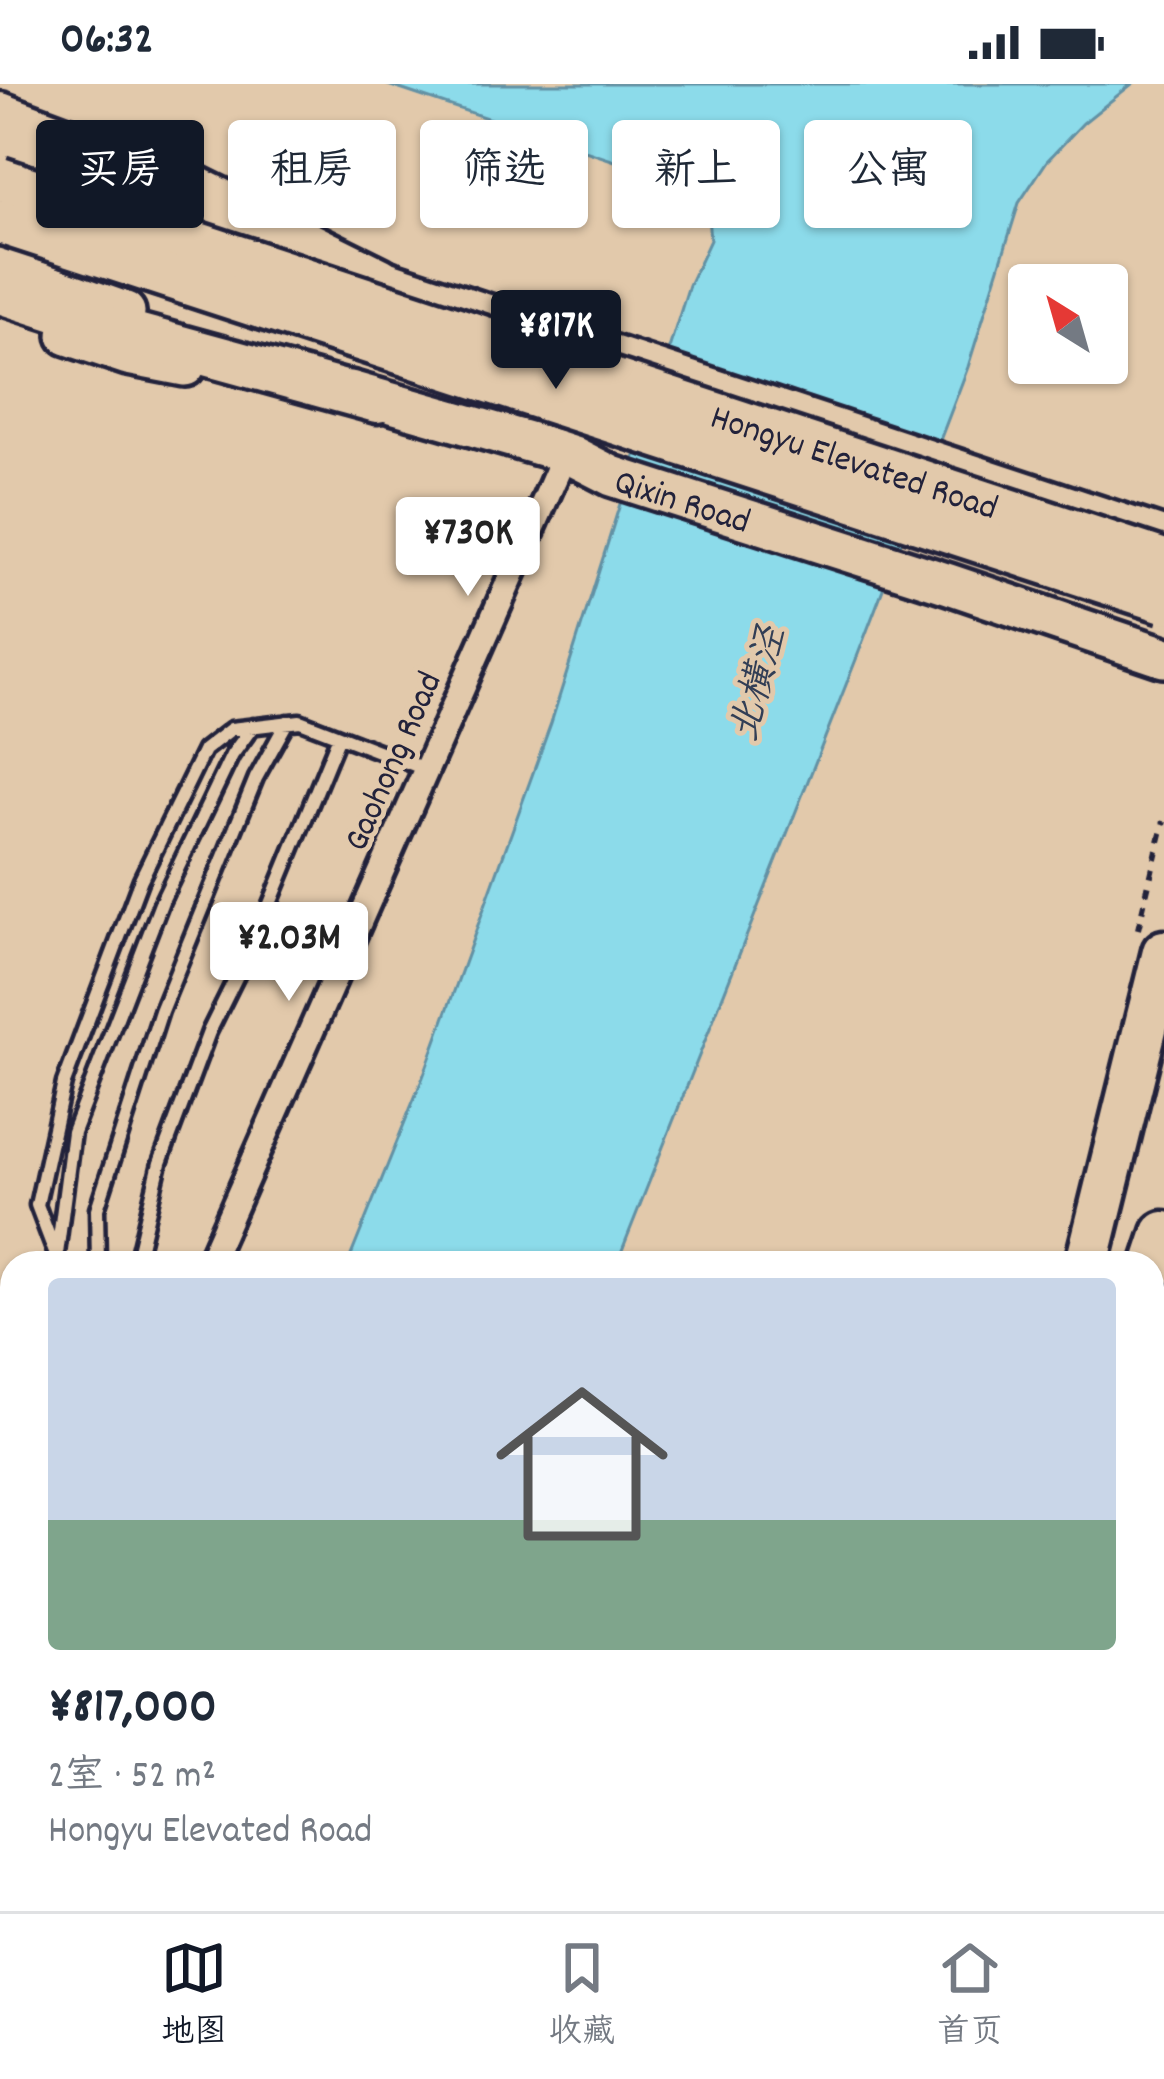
<!DOCTYPE html>
<html lang="zh">
<meta charset="utf-8">
<style>
:root{--surface:#fff;--page:#f2f2f3;--text:#1f2937;--muted:#747a83;--line:#e0e1e3;--accent:#111827}
body{margin:0;font-family:Dekko,"LXGW WenKai TC",sans-serif;background:var(--page);color:var(--text);height:100vh;display:flex;flex-direction:column;font-size:45px;white-space:nowrap}
*{box-sizing:border-box;margin:0}
p{font-size:39px;color:var(--muted)}
.icon{flex:none;width:66px;height:66px;fill:none;stroke:currentColor;stroke-width:2;stroke-linecap:round;stroke-linejoin:round}
.map{position:relative;flex:1;overflow:hidden}
.drawer{position:absolute;left:0px;top:1167px;width:1164px;height:660px;display:flex;flex-direction:column;background:var(--surface);border-radius:36px 36px 0 0;box-shadow:0 3px 9px #0004}
.drawer>*{flex:none}
.hud{position:absolute;left:36px;top:36px;width:1092px;height:108px;display:flex;gap:24px}
.needle{width:78px;rotate:323deg}
.fabs{position:absolute;left:1008px;top:180px;display:grid;gap:24px}
.fabs a{display:grid;place-items:center;width:120px;height:120px;border-radius:12px;background:var(--surface);box-shadow:0 3px 9px #0004;font-size:60px}
.price{position:absolute;translate:-50% -102px;padding:0 27px;border-radius:12px;background:#fff;color:#222;font-size:39px;line-height:78px;filter:drop-shadow(0 3px 6px #0008)}
.price::after{content:'';position:absolute;left:50%;top:72px;width:36px;height:27px;margin-left:-18px;background:inherit;clip-path:polygon(0 0,100% 0,50% 100%)}
.price.selected{background:var(--accent);color:#fff}
ul{padding:0;list-style:none}
li{display:grid;align-content:center;gap:24px;height:636px;padding:0 48px}
li span{display:grid;place-items:center;height:372px;border-radius:12px;color:#555}
li>.icon{margin-inline-start:auto}
span .icon{width:216px;height:216px;fill:#fffc;stroke-width:1}
li b{font-size:51px}
.pill{padding:0 42px;border-radius:12px;background:var(--surface);box-shadow:0 3px 9px #0004;font-size:42px;line-height:108px}
.pill.selected{background:var(--accent);color:#fff}
.status{display:flex;justify-content:space-between;align-items:center;height:84px;padding:0 60px;background:var(--surface);direction:ltr}
.status svg{height:33px;fill:currentColor}
.dock{display:flex;justify-content:space-around;align-items:center;height:168px;border-top:3px solid var(--line);background:var(--surface);font-size:33px;color:var(--muted)}
.dock a{display:grid;justify-items:center;gap:6px}
.dock .selected{color:var(--accent)}
.map>svg:first-child{display:block}
.built{fill:#e3c1aa}
.water{fill:#8cdbea;stroke:#6291a4;stroke-width:3}
.lines{fill:none;stroke-linecap:round;stroke-linejoin:round}
.service-casing{stroke:#22223b;stroke-width:21}
.minor-casing{stroke:#22223b;stroke-width:33}
.primary-casing{stroke:#22223b;stroke-width:48}
.trunk-casing{stroke:#22223b;stroke-width:51}
.path{stroke:#22223b;stroke-width:6;stroke-dasharray:9 9;stroke-linecap:butt}
.service{stroke:#e2c9ab;stroke-width:12}
.minor{stroke:#e2c9ab;stroke-width:24}
.primary{stroke:#e2c9ab;stroke-width:39}
.trunk{stroke:#e2c9ab;stroke-width:42}
.trunk-bridge-casing{stroke:#22223b;stroke-width:51;stroke-linecap:butt}
.trunk-bridge{stroke:#e2c9ab;stroke-width:42}
.labels{text-anchor:middle;stroke-width:10;stroke-linejoin:round;paint-order:stroke}
.street-label{font-size:36px;fill:#22223b;stroke:#e2c9ab}
.water-label{font-size:39px;font-style:italic;fill:#323e55;stroke:#e2c9ab}
</style>
<div class="status"><b>06:32</b><svg viewBox="0 0 49 12"><path d="M0 12V9h3v3zM5 12V6h3v6zM10 12V3h3v9zM15 12V0h3v12zM26 1h20v11H26zM47 4h2v5h-2z"/></svg></div>
<div class="map">
<svg width="1164" height="1827" viewBox="0 0 1164 1827">
<rect width="100%" height="100%" fill="#e2c9ab"/>
<filter id="ink" filterUnits="userSpaceOnUse"><feTurbulence type="fractalNoise" baseFrequency=".00833" numOctaves="2"/><feDisplacementMap in="SourceGraphic" scale="24" xChannelSelector="R" yChannelSelector="G"/><feConvolveMatrix kernelMatrix="1 2 1 2 8 2 1 2 1" color-interpolation-filters="sRGB"/></filter>
<g filter="url(#ink)">
<!-- built -->
<path class="built" d="M 0,1383 L 12,1388 L 12,1440 L 0,1473 Z"/>
<!-- water -->
<path class="water" d="M 385,0 L 1132,0 L 1083,39 L 1047,77 L 1019,119 L 968,283 L 857,573 L 617,1179 L 348,1179 L 423,993 L 551,639 L 689,201 L 710,156 L 707,121 L 669,95 Z
M 53,1815 L 338,1815 L 332,1827 L 47,1827 Z"/>
<g class="lines">
<defs>
<path id="service" d="M 57,1170 L 73,1048 L 162,817 L 232,671 L 253,642
M 59,1179 L 37,1121 L 64,999 L 141,795 L 204,666 L 231,645 L 300,637 L 425,685
M 98,1179 L 97,1125 L 161,927 L 256,694 L 287,638
M 136,1179 L 160,1079 L 209,948 L 258,849 L 339,652"/>
<path id="minor" d="M 209,1179 L 570,359
M 0,1670 L 12,1642"/>
<g id="primary">
<path d="M 0,70 L 285,164"/>
<path d="M 0,184 L 125,228"/>
<path d="M 353,186 L 1164,454"/>
<path d="M 68,251 L 128,271 L 185,282"/>
<path id="s1" d="M 350,307 L 567,369 L 612,392 L 949,500 L 1164,573"/>
</g>
<path id="trunk" d="M 0,30 L 190,101 L 380,195
M 0,208 L 111,244 L 377,317
M 1087,1179 L 1164,868
M 1152,1185 L 1164,1149
M 813,1827 L 819,1815
M 875,1827 L 881,1815"/>
</defs>
<!-- service casing -->
<use href="#service" class="service-casing"/>
<!-- minor casing -->
<use href="#minor" class="minor-casing"/>
<!-- primary casing -->
<use href="#primary" class="primary-casing"/>
<!-- trunk casing -->
<use href="#trunk" class="trunk-casing"/>
<!-- path -->
<path class="path" d="M 1138,845 L 1164,737
M 1152,1298 L 1164,1268
M 920,1827 L 926,1815"/>
<!-- service -->
<use href="#service" class="service"/>
<!-- minor -->
<use href="#minor" class="minor"/>
<!-- primary -->
<use href="#primary" class="primary"/>
<!-- trunk -->
<use href="#trunk" class="trunk"/>
<defs>
<g id="trunk-bridge">
<path id="s2" d="M 0,95 L 1164,477"/>
<path d="M 0,138 L 1164,517"/>
</g>
</defs>
<!-- trunk-bridge casing -->
<use href="#trunk-bridge" class="trunk-bridge-casing"/>
<!-- trunk-bridge -->
<use href="#trunk-bridge" class="trunk-bridge"/>
</g>
</g>
<g class="labels">
<!-- street labels -->
<g class="street-label">
<text dy="13" stroke="none"><textPath href="#s2" startOffset="900">Hongyu Elevated Road</textPath></text>
<text dy="13" stroke="none"><textPath href="#s1" startOffset="351">Qixin Road</textPath></text>
<text transform="translate(390 676) rotate(-66)" y="13">Gaohong Road</text>
</g>
<!-- water labels -->
<g class="water-label">
<text transform="translate(755 599) rotate(-75)" y="14">北横泾</text>
</g>
</g>
</svg>
<div class="fabs">
<a><svg class="needle" viewBox="-14 -14 28 28"><path d="M0-13l5 13h-10z" fill="#e53935"/><path d="M0 13l5-13h-10z" fill="#747a83"/></svg></a>
</div>
<b class="price selected" style="left:556px;top:308px">¥817K</b>
<b class="price" style="left:468px;top:515px">¥730K</b>
<b class="price" style="left:289px;top:920px">¥2.03M</b>
<div class="hud">
<a class="pill selected">买房</a>
<a class="pill">租房</a>
<a class="pill">筛选</a>
<a class="pill">新上</a>
<a class="pill">公寓</a>
</div>
<section class="drawer">
<ul>
<li><span style="background:linear-gradient(#c9d6e8 65%,#7fa58c 0)"><svg class="icon" aria-label="home" viewBox="0 0 24 24"><path d="M3 11l9-7 9 7M6 9v11h12V9"/></svg></span><div><b>¥817,000</b><p>2室 · 52 m²</p><p>Hongyu Elevated Road</p></div></li>
</ul>
</section>
</div>
<nav class="dock">
<a class="selected"><svg class="icon" aria-label="map" viewBox="0 0 24 24"><path d="M3 6l6-2 6 2 6-2v14l-6 2-6-2-6 2zM9 4v14M15 6v14"/></svg>地图</a>
<a><svg class="icon" aria-label="saved" viewBox="0 0 24 24"><path d="M7 4h10v16l-5-4-5 4z"/></svg>收藏</a>
<a><svg class="icon" aria-label="home" viewBox="0 0 24 24"><path d="M3 11l9-7 9 7M6 9v11h12V9"/></svg>首页</a>
</nav>
